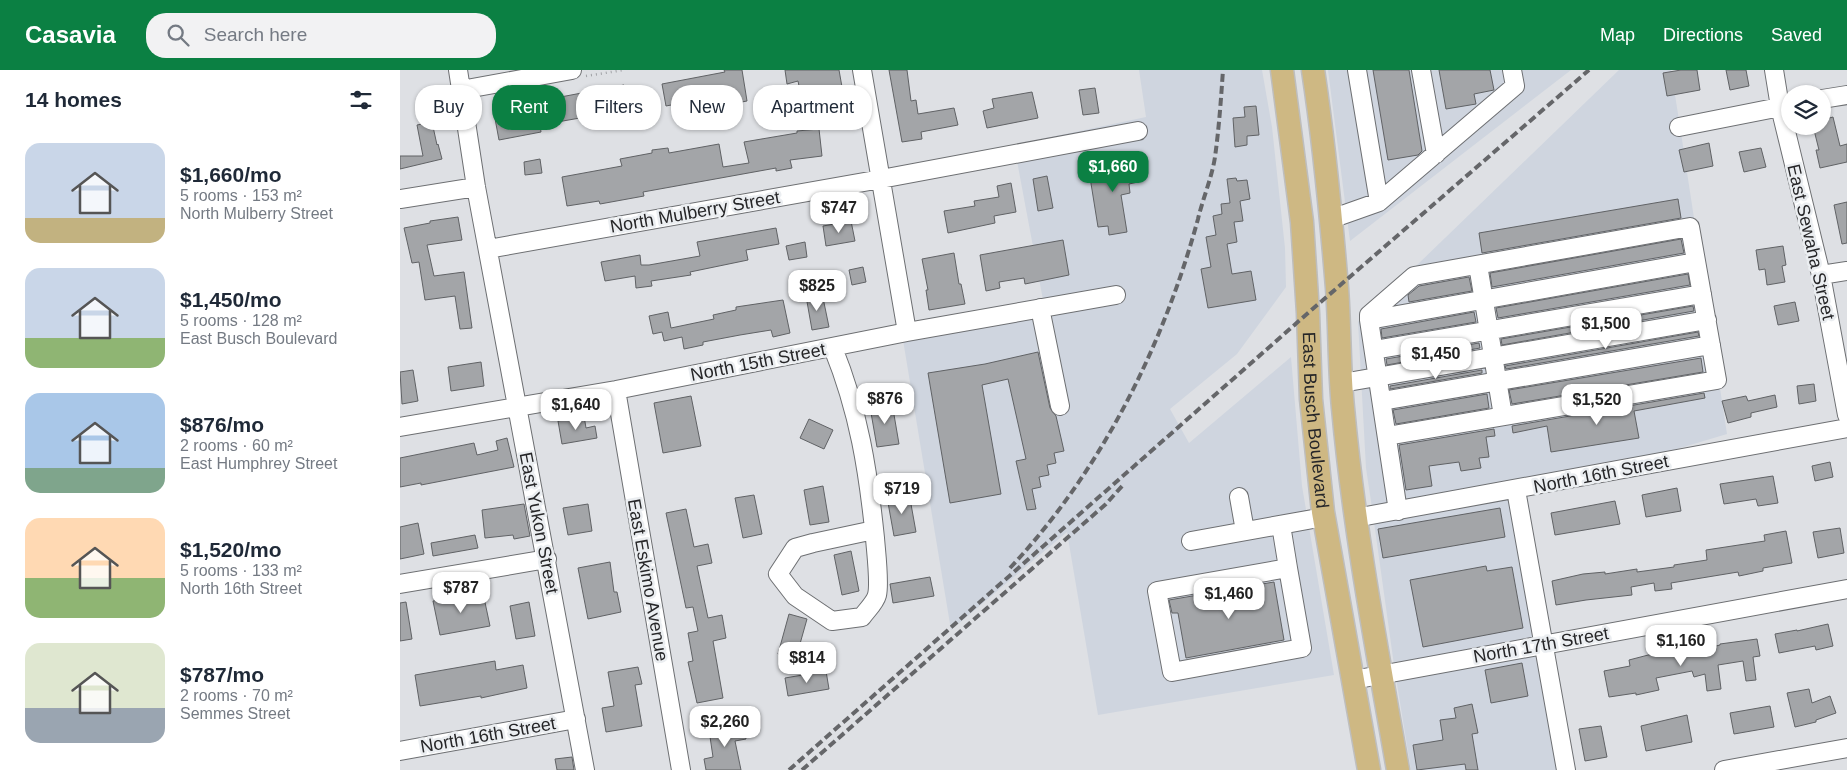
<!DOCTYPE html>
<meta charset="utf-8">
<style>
:root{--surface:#fff;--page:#f2f2f3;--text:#1f2937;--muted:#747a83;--accent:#0b8043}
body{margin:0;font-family:Arial,sans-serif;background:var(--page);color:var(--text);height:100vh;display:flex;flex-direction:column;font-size:19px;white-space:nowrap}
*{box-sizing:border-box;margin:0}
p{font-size:16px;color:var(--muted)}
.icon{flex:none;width:28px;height:28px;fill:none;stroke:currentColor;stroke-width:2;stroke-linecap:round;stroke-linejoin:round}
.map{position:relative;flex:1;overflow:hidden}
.details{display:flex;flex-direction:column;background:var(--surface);width:400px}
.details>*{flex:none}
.guide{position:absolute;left:15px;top:15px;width:475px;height:45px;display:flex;gap:10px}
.buttons{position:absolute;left:1381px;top:15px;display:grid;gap:10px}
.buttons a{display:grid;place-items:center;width:50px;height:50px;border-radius:50%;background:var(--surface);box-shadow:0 1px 4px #0004;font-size:25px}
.price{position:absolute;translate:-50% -42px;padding:0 11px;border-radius:10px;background:#fff;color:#222;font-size:16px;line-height:32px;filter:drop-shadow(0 1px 2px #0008)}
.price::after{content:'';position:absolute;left:50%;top:30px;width:15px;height:11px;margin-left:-8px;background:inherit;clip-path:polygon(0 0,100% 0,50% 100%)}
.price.current{background:var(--accent);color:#fff}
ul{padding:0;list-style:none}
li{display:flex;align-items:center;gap:15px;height:125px;padding:0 25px}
li span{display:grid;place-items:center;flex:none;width:140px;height:100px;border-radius:15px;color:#555}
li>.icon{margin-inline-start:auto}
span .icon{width:60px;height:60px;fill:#fffc;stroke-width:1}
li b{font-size:21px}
h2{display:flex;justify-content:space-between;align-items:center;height:60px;padding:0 25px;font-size:21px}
.tag{padding:0 18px;border-radius:20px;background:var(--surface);box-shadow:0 1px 4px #0004;font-size:18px;line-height:45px}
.tag.current{background:var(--accent);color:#fff}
header{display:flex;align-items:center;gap:30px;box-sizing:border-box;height:70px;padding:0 25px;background:var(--accent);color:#fff}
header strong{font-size:24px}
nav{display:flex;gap:28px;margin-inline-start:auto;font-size:18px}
.search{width:350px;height:45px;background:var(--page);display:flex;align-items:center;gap:12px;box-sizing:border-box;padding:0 18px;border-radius:20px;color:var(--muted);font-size:19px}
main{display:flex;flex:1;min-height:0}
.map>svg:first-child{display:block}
.built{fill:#cfd5df}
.building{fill:#a3a5a8;stroke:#606265}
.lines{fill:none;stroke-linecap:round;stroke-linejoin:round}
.minor-casing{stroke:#6d6f72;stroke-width:20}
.major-casing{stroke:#bebebe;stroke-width:25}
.path{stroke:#a1a2a6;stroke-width:2.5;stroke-dasharray:1 4;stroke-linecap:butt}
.minor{stroke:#fff;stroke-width:18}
.major{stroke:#ceb883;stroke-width:22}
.rail{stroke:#656669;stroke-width:4;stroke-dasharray:8 4;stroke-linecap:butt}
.labels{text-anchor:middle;stroke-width:5;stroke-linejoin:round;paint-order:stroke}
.street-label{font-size:18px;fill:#262628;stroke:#ebeef1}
</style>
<header>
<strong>Casavia</strong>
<div class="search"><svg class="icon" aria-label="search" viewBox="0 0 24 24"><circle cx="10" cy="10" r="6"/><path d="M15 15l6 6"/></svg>Search here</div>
<nav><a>Map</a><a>Directions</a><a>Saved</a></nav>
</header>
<main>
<section class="details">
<h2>14 homes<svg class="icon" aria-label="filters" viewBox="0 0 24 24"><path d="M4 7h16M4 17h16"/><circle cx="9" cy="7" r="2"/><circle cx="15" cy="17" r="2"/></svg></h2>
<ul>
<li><span style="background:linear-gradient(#c9d6e8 75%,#c2b280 0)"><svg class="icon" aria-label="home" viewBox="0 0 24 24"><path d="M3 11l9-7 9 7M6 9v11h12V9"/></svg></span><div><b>$1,660/mo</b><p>5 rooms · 153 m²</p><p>North Mulberry Street</p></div></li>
<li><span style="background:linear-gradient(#c9d6e8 70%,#8fb573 0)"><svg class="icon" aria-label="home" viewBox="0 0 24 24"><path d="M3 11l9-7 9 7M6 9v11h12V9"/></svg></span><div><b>$1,450/mo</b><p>5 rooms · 128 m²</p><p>East Busch Boulevard</p></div></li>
<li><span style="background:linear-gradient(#a9c7e8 75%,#7fa58c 0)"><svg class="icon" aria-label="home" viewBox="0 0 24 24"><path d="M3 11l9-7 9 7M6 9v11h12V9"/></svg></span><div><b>$876/mo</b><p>2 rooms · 60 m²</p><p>East Humphrey Street</p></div></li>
<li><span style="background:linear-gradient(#ffd9b3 60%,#8fb573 0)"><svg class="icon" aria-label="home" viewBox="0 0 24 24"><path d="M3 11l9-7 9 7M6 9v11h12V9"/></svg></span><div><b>$1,520/mo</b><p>5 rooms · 133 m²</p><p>North 16th Street</p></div></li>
<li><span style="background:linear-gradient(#dfe7d0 65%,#9aa5b1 0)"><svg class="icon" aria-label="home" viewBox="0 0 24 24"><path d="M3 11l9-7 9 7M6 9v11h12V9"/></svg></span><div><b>$787/mo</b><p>2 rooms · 70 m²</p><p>Semmes Street</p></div></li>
</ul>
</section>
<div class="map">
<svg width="1447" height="700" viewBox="0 0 1447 700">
<rect width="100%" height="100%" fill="#dee0e4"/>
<!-- built -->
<path class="built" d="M 739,0 L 862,0 L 872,57 L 885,178 L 886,217 L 837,284 L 770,339 L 789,373 L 891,287 L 902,416 L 934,605 L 698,645 L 667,462 L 551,560 L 503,270 L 582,255 L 646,248 L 645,244 L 725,231 L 722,217 L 643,230 L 617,91 L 747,67 L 745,54 L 614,78 L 614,75 L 746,47 Z
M 928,0 L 1171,0 L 950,171 Z
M 1219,0 L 1271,0 L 1279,50 L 1270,52 L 1273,65 L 1281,63 L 1327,364 L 1240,390 L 972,438 L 966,398 L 958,252 Z
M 1110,428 L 1135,569 L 994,595 L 974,452 Z
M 1137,582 L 1158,700 L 1011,700 L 996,608 Z"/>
<!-- building -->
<path class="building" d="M 324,0 L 342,0 L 347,31 L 331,34 L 328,20 L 287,27 L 287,32 L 266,36 L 262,14 L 325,2 Z
M 385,0 L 439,0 L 442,17 L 419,22 L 419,17 L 400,21 L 398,11 L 387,14 Z
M 489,0 L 507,0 L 511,31 L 516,30 L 518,44 L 554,38 L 558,55 L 521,62 L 522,69 L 502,72 Z
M 973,0 L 1009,0 L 1022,81 L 1018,85 L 988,90 Z
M 1039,0 L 1090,0 L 1094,20 L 1074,24 L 1076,34 L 1046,39 Z
M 1281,0 L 1297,0 L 1300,20 L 1267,26 L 1263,3 Z
M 1326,0 L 1346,0 L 1349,16 L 1330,20 Z
M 224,15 L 230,44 L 213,47 L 211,34 L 179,41 L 180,48 L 140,55 L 141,62 L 99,70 L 93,38 L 111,35 L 113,48 L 152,43 L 150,29 Z
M 695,18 L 699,43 L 683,45 L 679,20 Z
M 632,22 L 638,48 L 587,58 L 583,41 L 594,38 L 592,29 Z
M 856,36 L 859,65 L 847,66 L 847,75 L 835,77 L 833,48 L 845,47 L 844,37 Z
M 1433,47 L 1440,76 L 1447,74 L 1447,92 L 1420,98 L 1416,80 L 1419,80 L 1413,56 L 1422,56 L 1422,50 Z
M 32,52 L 37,75 L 38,74 L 42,89 L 0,99 L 0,86 L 23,86 L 17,55 Z
M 419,59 L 422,86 L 390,90 L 392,98 L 376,101 L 376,98 L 243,122 L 244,126 L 200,134 L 199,131 L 167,136 L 162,107 L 222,96 L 220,89 L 252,83 L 252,80 L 268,78 L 269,83 L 319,74 L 323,97 L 349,93 L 344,72 L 397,63 L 397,61 Z
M 1309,73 L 1313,96 L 1284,102 L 1279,80 Z
M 1361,78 L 1366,97 L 1344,102 L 1339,82 Z
M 733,84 L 738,112 L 729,114 L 730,123 L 721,125 L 727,162 L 709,165 L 708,156 L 698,157 L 689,101 L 717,97 L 715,87 Z
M 140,89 L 142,103 L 125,105 L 124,92 Z
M 647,106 L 653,138 L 638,141 L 633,109 Z
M 836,108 L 837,111 L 847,110 L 850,129 L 840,131 L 843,151 L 834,152 L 837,172 L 827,174 L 832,204 L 851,201 L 856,230 L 808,238 L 801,199 L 811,197 L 806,167 L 816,165 L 813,146 L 822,144 L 821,134 L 830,133 L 827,109 Z
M 611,113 L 616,142 L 594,146 L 595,153 L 548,163 L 544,141 L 575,136 L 574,131 L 599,127 L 597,116 Z
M 1278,129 L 1281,148 L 1082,183 L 1079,163 Z
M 1447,132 L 1447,173 L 1442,174 L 1434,135 Z
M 58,147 L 62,170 L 27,175 L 34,206 L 64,202 L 72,258 L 60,259 L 55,226 L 25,230 L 19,192 L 12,193 L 4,158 L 30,153 L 30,151 Z
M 451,151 L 455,171 L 426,176 L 423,156 Z
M 376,158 L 379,174 L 346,180 L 348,190 L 290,202 L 291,205 L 251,211 L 252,216 L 236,218 L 235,206 L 205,211 L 201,192 L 240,185 L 241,195 L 249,195 L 300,186 L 297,172 Z
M 1281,169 L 1284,183 L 1092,217 L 1090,203 Z
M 663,170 L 669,205 L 625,214 L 624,208 L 599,212 L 600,218 L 586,221 L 580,185 Z
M 405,172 L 407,187 L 389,190 L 386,176 Z
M 1383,176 L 1386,195 L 1382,196 L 1385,212 L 1367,215 L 1365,199 L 1359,200 L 1356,180 Z
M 554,183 L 559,214 L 561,214 L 565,234 L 529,240 L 526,220 L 528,220 L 522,189 Z
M 463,197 L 466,212 L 452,215 L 449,200 Z
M 1288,204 L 1290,215 L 1098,248 L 1096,238 Z
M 1069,207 L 1072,221 L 1009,232 L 1008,225 L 1019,216 Z
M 422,223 L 429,257 L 412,260 L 406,226 Z
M 383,230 L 390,263 L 373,267 L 371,260 L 340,265 L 303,272 L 303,275 L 284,279 L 282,267 L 264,271 L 262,262 L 253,264 L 249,246 L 268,242 L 271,258 L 314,249 L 313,245 L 336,240 L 336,237 Z
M 1395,232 L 1399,251 L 1378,255 L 1374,236 Z
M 1293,236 L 1294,241 L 1102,275 L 1101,269 Z
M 1074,242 L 1076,252 L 982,268 L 981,259 Z
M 1298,262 L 1299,266 L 1106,299 L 1105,296 Z
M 1079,273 L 1080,278 L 987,295 L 986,289 Z
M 638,282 L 650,338 L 656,346 L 664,381 L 654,383 L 656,393 L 647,395 L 649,405 L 639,407 L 641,417 L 632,419 L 636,439 L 627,440 L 616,391 L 626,389 L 608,309 L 582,315 L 601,424 L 550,433 L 528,303 L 585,294 Z
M 1301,288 L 1303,302 L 1112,334 L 1109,320 Z
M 81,292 L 84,316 L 51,321 L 48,297 Z
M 13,300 L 18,331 L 2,334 L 0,302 Z
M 1082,300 L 1082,303 L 990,319 L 990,316 Z
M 1414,314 L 1416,331 L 1399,334 L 1397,316 Z
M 1304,323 L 1305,328 L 1234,341 L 1239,368 L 1151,382 L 1147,356 L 1113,363 L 1112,356 Z
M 1087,324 L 1089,338 L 996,354 L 993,340 Z
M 1375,325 L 1377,337 L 1351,343 L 1351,347 L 1328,353 L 1322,331 L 1346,326 L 1348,331 Z
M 291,326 L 301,376 L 263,383 L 254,333 Z
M 492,333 L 499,374 L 477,377 L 470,337 Z
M 184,346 L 186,358 L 195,356 L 197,368 L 162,374 L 158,351 Z
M 409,349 L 433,360 L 424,379 L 400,368 Z
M 1094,359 L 1095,366 L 1086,367 L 1089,387 L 1079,388 L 1081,398 L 1061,401 L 1059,392 L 1029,396 L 1032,416 L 1006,420 L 999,375 Z
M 107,368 L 114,397 L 21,415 L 21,413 L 0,417 L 0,388 L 74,373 L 77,385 L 98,380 L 96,371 Z
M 1430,392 L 1433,407 L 1415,411 L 1412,396 Z
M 1373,406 L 1378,433 L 1358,436 L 1356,429 L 1324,434 L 1320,414 Z
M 423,416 L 429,452 L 410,455 L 404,420 Z
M 1277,418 L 1281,441 L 1246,447 L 1242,425 Z
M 509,423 L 516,462 L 494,466 L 487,427 Z
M 354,425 L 362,464 L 343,468 L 335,428 Z
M 1215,431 L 1220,454 L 1155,465 L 1151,443 Z
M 124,434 L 130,466 L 114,469 L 113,465 L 85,468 L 82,440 Z
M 188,434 L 192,461 L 168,465 L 163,438 Z
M 1100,438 L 1105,467 L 983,488 L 978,459 Z
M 286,439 L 294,477 L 308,474 L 312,493 L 297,496 L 308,548 L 322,545 L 326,568 L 313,571 L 323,628 L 297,633 L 288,592 L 293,591 L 288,563 L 298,561 L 293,537 L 286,538 L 266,443 Z
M 18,453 L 24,484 L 0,489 L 0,457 Z
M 1440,458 L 1444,483 L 1418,488 L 1413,462 Z
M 1386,461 L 1392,493 L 1363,498 L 1363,501 L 1339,506 L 1338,502 L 1271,513 L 1272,519 L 1255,521 L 1254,513 L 1231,517 L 1232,525 L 1186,530 L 1156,535 L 1152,511 L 1183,504 L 1205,502 L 1205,504 L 1237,499 L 1237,502 L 1274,497 L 1274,495 L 1307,490 L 1306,480 L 1365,471 L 1364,465 Z
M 75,465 L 78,478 L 33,486 L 31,473 Z
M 451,481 L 459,521 L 442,525 L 434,485 Z
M 210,492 L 214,522 L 217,522 L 221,542 L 188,549 L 178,498 Z
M 1086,496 L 1087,501 L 1112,497 L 1123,558 L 1023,577 L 1010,510 Z
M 530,507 L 534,526 L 493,533 L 490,514 Z
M 874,512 L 884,570 L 786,588 L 778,543 L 772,543 L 769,530 Z
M 83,523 L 90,556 L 40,565 L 33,531 Z
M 6,532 L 12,569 L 0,571 L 0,533 Z
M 129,532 L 135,566 L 116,569 L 110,536 Z
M 389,544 L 407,549 L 396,588 L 378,584 Z
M 1428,554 L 1433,576 L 1416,580 L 1415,576 L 1379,583 L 1375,564 L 1397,560 L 1397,561 Z
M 1357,569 L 1360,586 L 1353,587 L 1356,610 L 1346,611 L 1343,591 L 1318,595 L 1321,619 L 1307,621 L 1305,604 L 1294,607 L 1292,601 L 1256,608 L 1259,620 L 1236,625 L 1236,623 L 1209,627 L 1204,601 L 1230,596 L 1229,590 L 1279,577 L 1281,585 L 1320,575 L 1320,574 Z
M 95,591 L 96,600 L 123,595 L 127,618 L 81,628 L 81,626 L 20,636 L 15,605 Z
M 1122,593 L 1128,626 L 1091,633 L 1085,600 Z
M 238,597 L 242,614 L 235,615 L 242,656 L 206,662 L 202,638 L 214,636 L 208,602 Z
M 426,601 L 429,619 L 388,626 L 385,608 Z
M 1409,619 L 1412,633 L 1430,626 L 1436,643 L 1416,650 L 1416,652 L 1395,657 L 1387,623 Z
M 1072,634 L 1078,663 L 1072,664 L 1078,700 L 1066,700 L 1065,694 L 1017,700 L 1013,675 L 1043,670 L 1040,650 L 1056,648 L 1054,638 Z
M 1370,636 L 1374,657 L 1334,664 L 1330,643 Z
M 1287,645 L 1292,672 L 1246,681 L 1241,656 Z
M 343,653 L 346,669 L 335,671 L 341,700 L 306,700 L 304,689 L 313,687 L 309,660 Z
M 1201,656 L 1207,687 L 1185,691 L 1179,659 Z
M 172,687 L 174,700 L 157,700 L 155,689 Z"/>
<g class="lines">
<defs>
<path id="minor" d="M 58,0 L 76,117 L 185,700
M 462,0 L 507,262
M 957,0 L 979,132
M 1021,0 L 1036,84
M 1374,0 L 1380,37 L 1421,205 L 1447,345
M 61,20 L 172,0
M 1422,29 L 1447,25
M 1279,57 L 1390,35
M 0,129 L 76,117
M 931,149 L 979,132 L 1115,16 L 1112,0
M 88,179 L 481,109 L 738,61
M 1078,195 L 1103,346
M 1421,205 L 1447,201
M 640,238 L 660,336
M 969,250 L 1296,192
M 433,278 C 459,342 468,400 475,468 C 476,482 480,513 477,525 C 475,533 466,541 462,547 L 432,551 L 395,526 L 378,504 L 395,478 L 413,473 L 474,460
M 974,280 L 1302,224
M 942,313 L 1307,250
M 216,320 L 281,700
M 982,331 L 1311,275
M 0,357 L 216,320 L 507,262 L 716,225
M 987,366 L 1317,310 L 1290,157 L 1014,206 L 969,245 L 969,250 L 998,441
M 1116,420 L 1166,700
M 839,427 L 845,461
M 955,448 L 1447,358
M 881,455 L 888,498 L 757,521 L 772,602 L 902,578 L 888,498
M 791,471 L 924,447
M 0,514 L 147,489
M 953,610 L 1447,519
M 0,681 L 176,649
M 1324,700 L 1447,678"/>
<g id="major">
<path id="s1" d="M 882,0 L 902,152 L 908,243 L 911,329 L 923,442 L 969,700"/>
<path d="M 913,0 C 924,72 931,145 937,218 C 940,258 939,298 943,338 C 954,460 977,580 998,700"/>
</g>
</defs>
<!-- minor casing -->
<use href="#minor" class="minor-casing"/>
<!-- major casing -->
<use href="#major" class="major-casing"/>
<!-- path -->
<path class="path" d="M 186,6 L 224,0"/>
<!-- minor -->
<use href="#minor" class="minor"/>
<!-- major -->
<use href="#major" class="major"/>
<!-- rail -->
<path class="rail" d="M 610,498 C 701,401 763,277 798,149 C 803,128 812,107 815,87 C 819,58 821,29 823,0
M 389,700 L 908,243 L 1189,0
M 402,700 L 706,434 L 723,415"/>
</g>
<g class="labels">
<!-- street labels -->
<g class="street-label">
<text transform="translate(295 142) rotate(-10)" y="6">North Mulberry Street</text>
<text transform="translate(1411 172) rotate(77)" y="6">East Sewaha Street</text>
<text transform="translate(358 292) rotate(-11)" y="6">North 15th Street</text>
<text dy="6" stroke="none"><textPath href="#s1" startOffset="352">East Busch Boulevard</textPath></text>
<text transform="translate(1201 404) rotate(-11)" y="6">North 16th Street</text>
<text transform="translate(139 453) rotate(79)" y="6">East Yukon Street</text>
<text transform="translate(248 510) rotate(80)" y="6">East Eskimo Avenue</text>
<text transform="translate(1141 575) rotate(-10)" y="6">North 17th Street</text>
<text transform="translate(88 665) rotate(-10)" y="6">North 16th Street</text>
</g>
</g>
</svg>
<div class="buttons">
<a><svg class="icon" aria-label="layers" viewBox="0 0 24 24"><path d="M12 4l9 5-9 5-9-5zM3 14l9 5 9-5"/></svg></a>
</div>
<b class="price current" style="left:713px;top:123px">$1,660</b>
<b class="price" style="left:439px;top:164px">$747</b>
<b class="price" style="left:417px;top:242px">$825</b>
<b class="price" style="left:1206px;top:280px">$1,500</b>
<b class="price" style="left:1036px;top:310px">$1,450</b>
<b class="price" style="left:485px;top:355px">$876</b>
<b class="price" style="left:1197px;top:356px">$1,520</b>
<b class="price" style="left:176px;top:361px">$1,640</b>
<b class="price" style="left:502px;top:445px">$719</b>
<b class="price" style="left:61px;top:544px">$787</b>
<b class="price" style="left:829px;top:550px">$1,460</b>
<b class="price" style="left:1281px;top:597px">$1,160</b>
<b class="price" style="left:407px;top:614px">$814</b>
<b class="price" style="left:325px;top:678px">$2,260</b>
<div class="guide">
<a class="tag">Buy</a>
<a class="tag current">Rent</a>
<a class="tag">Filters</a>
<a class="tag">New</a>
<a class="tag">Apartment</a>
</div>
</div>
</main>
